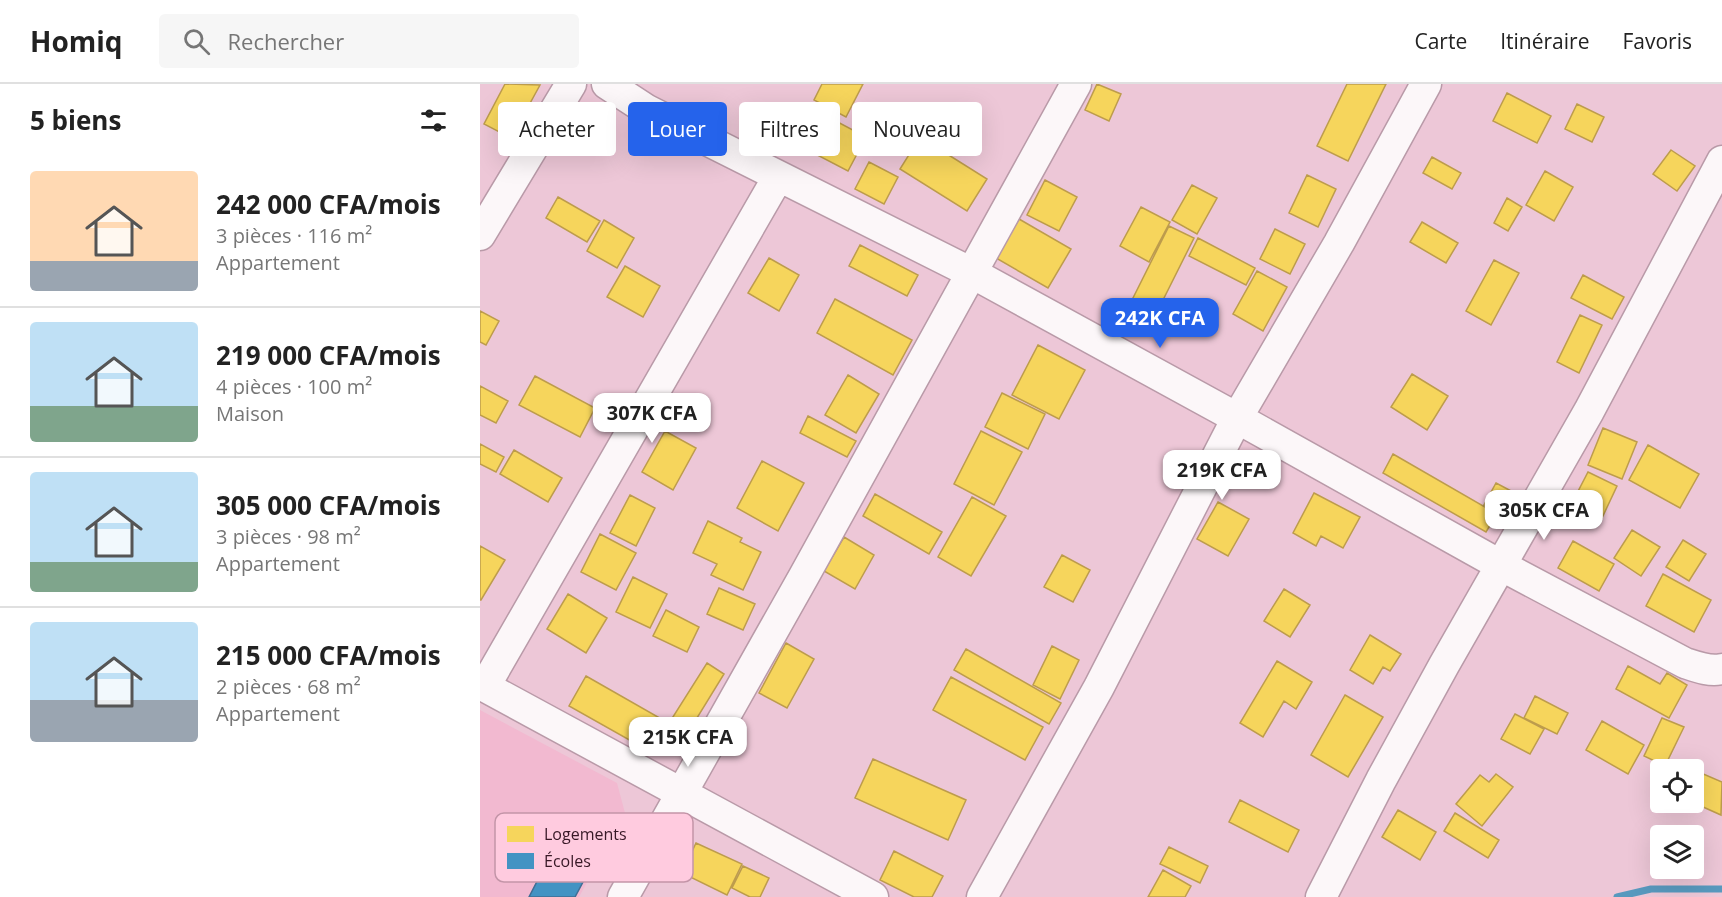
<!DOCTYPE html>
<html lang="fr">
<meta charset="utf-8">
<style>
:root{--surface:#fff;--page:#f6f6f6;--text:#222;--muted:#767676;--line:#e0e0e0;--accent:#2563eb}
body{margin:0;font-family:"Open Sans",sans-serif;background:var(--page);color:var(--text);height:100vh;display:flex;flex-direction:column;font-size:22px;white-space:nowrap}
*{box-sizing:border-box;margin:0}
p{font-size:20px;color:var(--muted)}
.icon{flex:none;width:33px;height:33px;fill:none;stroke:currentColor;stroke-width:2;stroke-linecap:round;stroke-linejoin:round}
.map{position:relative;flex:1;overflow:hidden}
.side{display:flex;flex-direction:column;background:var(--surface);width:480px}
.side>*{flex:none}
.banner{position:absolute;left:18px;top:18px;width:570px;height:54px;display:flex;gap:12px}
.fabs{position:absolute;left:1170px;top:675px;display:grid;gap:12px}
.fabs a{display:grid;place-items:center;width:54px;height:54px;border-radius:6px;background:var(--surface);box-shadow:0 6px 24px #0002;font-size:30px}
.price{position:absolute;translate:-50% -51px;padding:0 14px;border-radius:12px;background:#fff;color:#222;font-size:20px;line-height:39px;filter:drop-shadow(0 2px 3px #0008)}
.price::after{content:'';position:absolute;left:50%;top:36px;width:18px;height:14px;margin-left:-9px;background:inherit;clip-path:polygon(0 0,100% 0,50% 100%)}
.price.selected{background:var(--accent);color:#fff}
ul{padding:0;list-style:none}
li{display:flex;align-items:center;gap:18px;height:150px;padding:0 30px}
li+li{border-top:2px solid var(--line)}
li span{display:grid;place-items:center;flex:none;width:168px;height:120px;border-radius:6px;color:#555}
li>.icon{margin-inline-start:auto}
span .icon{width:72px;height:72px;fill:#fffc;stroke-width:1}
li b{font-size:26px}
h2{display:flex;justify-content:space-between;align-items:center;height:72px;padding:0 30px;font-size:26px}
.chip{padding:0 21px;border-radius:6px;background:var(--surface);box-shadow:0 6px 24px #0002;font-size:21px;line-height:54px}
.chip.selected{background:var(--accent);color:#fff}
header{display:flex;align-items:center;gap:36px;box-sizing:border-box;height:84px;padding:0 30px;background:var(--surface);border-bottom:2px solid var(--line)}
header strong{font-size:28px}
nav{display:flex;gap:33px;margin-inline-start:auto;font-size:21px}
.search{width:420px;height:54px;background:var(--page);display:flex;align-items:center;gap:15px;box-sizing:border-box;padding:0 21px;border-radius:6px;color:var(--muted);font-size:22px}
main{display:flex;flex:1;min-height:0}
.map>svg:first-child{display:block}
.built{fill:#f2b9d0}
.homes{fill:#f6d55c;stroke:#bd9c4c;stroke-width:1.5}
.schools{fill:#4393c3;stroke:#406e94;stroke-width:1.5}
.lines{fill:none;stroke-linecap:round;stroke-linejoin:round}
.stream{stroke:#5899be;stroke-width:7}
.minor-casing{stroke:#b99aa8;stroke-width:33}
.minor{stroke:#fcf7f9;stroke-width:30}
.key{fill:#ffcbdf;stroke:#c395a8;stroke-width:1.5}
.key-label{font-size:16px;fill:#381826}
</style>
<header>
<strong>Homiq</strong>
<div class="search"><svg class="icon" aria-label="search" viewBox="0 0 24 24"><circle cx="10" cy="10" r="6"/><path d="M15 15l6 6"/></svg>Rechercher</div>
<nav><a>Carte</a><a>Itinéraire</a><a>Favoris</a></nav>
</header>
<main>
<section class="side">
<h2>5 biens<svg class="icon" aria-label="filters" viewBox="0 0 24 24"><path d="M4 7h16M4 17h16"/><circle cx="9" cy="7" r="2"/><circle cx="15" cy="17" r="2"/></svg></h2>
<ul>
<li><span style="background:linear-gradient(#ffd9b3 75%,#9aa5b1 0)"><svg class="icon" aria-label="home" viewBox="0 0 24 24"><path d="M3 11l9-7 9 7M6 9v11h12V9"/></svg></span><div><b>242 000 CFA/mois</b><p>3 pièces · 116 m²</p><p>Appartement</p></div></li>
<li><span style="background:linear-gradient(#bfe0f5 70%,#7fa58c 0)"><svg class="icon" aria-label="home" viewBox="0 0 24 24"><path d="M3 11l9-7 9 7M6 9v11h12V9"/></svg></span><div><b>219 000 CFA/mois</b><p>4 pièces · 100 m²</p><p>Maison</p></div></li>
<li><span style="background:linear-gradient(#bfe0f5 75%,#7fa58c 0)"><svg class="icon" aria-label="home" viewBox="0 0 24 24"><path d="M3 11l9-7 9 7M6 9v11h12V9"/></svg></span><div><b>305 000 CFA/mois</b><p>3 pièces · 98 m²</p><p>Appartement</p></div></li>
<li><span style="background:linear-gradient(#bfe0f5 65%,#9aa5b1 0)"><svg class="icon" aria-label="home" viewBox="0 0 24 24"><path d="M3 11l9-7 9 7M6 9v11h12V9"/></svg></span><div><b>215 000 CFA/mois</b><p>2 pièces · 68 m²</p><p>Appartement</p></div></li>
</ul>
</section>
<div class="map">
<svg width="1242" height="813" viewBox="0 0 1242 813">
<rect width="100%" height="100%" fill="#edc7d7"/>
<!-- built -->
<path class="built" d="M 0,626 L 137,699 L 145,729 L 99,813 L 0,813 Z"/>
<!-- homes -->
<path class="homes" d="M 25,0 L 60,1 L 31,54 L 4,40 Z
M 342,0 L 383,0 L 366,33 L 334,16 Z
M 617,0 L 641,10 L 629,37 L 605,26 Z
M 867,0 L 906,0 L 868,77 L 837,62 Z
M 1027,9 L 1071,32 L 1057,59 L 1013,37 Z
M 1097,20 L 1124,33 L 1112,58 L 1085,45 Z
M 337,27 L 386,53 L 368,87 L 318,61 Z
M 440,53 L 507,95 L 487,127 L 420,85 Z
M 1191,66 L 1215,82 L 1197,107 L 1173,90 Z
M 952,73 L 981,89 L 972,105 L 943,89 Z
M 389,78 L 418,93 L 404,120 L 375,105 Z
M 1065,87 L 1093,103 L 1074,137 L 1046,121 Z
M 827,91 L 856,105 L 838,143 L 809,129 Z
M 565,96 L 597,113 L 579,147 L 547,131 Z
M 712,101 L 737,114 L 717,150 L 692,136 Z
M 78,113 L 120,137 L 107,158 L 66,134 Z
M 1027,114 L 1042,123 L 1028,147 L 1014,139 Z
M 661,123 L 690,138 L 669,178 L 640,162 Z
M 539,135 L 591,165 L 568,204 L 516,174 Z
M 124,136 L 154,154 L 137,184 L 107,167 Z
M 942,138 L 978,159 L 966,179 L 930,158 Z
M 689,142 L 714,154 L 665,252 L 640,240 Z
M 795,145 L 825,160 L 810,190 L 780,175 Z
M 718,154 L 775,184 L 766,201 L 709,172 Z
M 380,161 L 438,191 L 427,212 L 369,182 Z
M 289,174 L 319,191 L 299,227 L 268,209 Z
M 1014,176 L 1039,189 L 1011,241 L 986,227 Z
M 145,182 L 180,202 L 163,233 L 127,213 Z
M 777,187 L 807,203 L 783,247 L 753,230 Z
M 1103,191 L 1144,213 L 1132,235 L 1091,214 Z
M 355,215 L 432,256 L 413,291 L 337,249 Z
M 0,227 L 19,237 L 6,261 L 0,258 Z
M 1100,231 L 1122,241 L 1099,289 L 1077,278 Z
M 558,261 L 605,286 L 579,335 L 532,311 Z
M 932,290 L 968,312 L 947,346 L 911,323 Z
M 368,291 L 399,310 L 376,349 L 345,331 Z
M 55,292 L 115,324 L 100,353 L 39,321 Z
M 0,302 L 28,317 L 16,339 L 0,331 Z
M 522,309 L 565,330 L 548,365 L 505,343 Z
M 328,332 L 376,357 L 367,373 L 320,349 Z
M 1123,344 L 1157,358 L 1142,395 L 1108,381 Z
M 185,347 L 216,364 L 193,406 L 162,388 Z
M 501,347 L 542,368 L 514,421 L 474,400 Z
M 0,360 L 24,373 L 16,388 L 0,380 Z
M 1168,361 L 1219,390 L 1200,424 L 1149,396 Z
M 34,366 L 82,394 L 68,418 L 20,390 Z
M 913,370 L 1017,430 L 1006,448 L 903,389 Z
M 282,377 L 324,399 L 298,447 L 257,424 Z
M 1108,388 L 1137,402 L 1122,434 L 1092,419 Z
M 1016,399 L 1037,410 L 1025,433 L 1004,421 Z
M 834,409 L 880,433 L 863,464 L 841,452 L 836,462 L 813,449 Z
M 395,410 L 462,448 L 449,470 L 383,432 Z
M 150,411 L 175,424 L 156,462 L 130,449 Z
M 492,413 L 526,432 L 491,492 L 458,473 Z
M 738,418 L 769,435 L 748,472 L 717,455 Z
M 228,437 L 262,454 L 260,458 L 281,468 L 263,506 L 231,491 L 237,480 L 213,469 Z
M 1152,446 L 1180,463 L 1161,492 L 1134,474 Z
M 120,450 L 156,469 L 136,506 L 101,488 Z
M 364,453 L 394,471 L 375,505 L 344,487 Z
M 1203,456 L 1226,470 L 1209,497 L 1186,483 Z
M 1093,457 L 1134,480 L 1119,507 L 1078,484 Z
M 0,462 L 25,476 L 1,516 L 0,516 Z
M 582,471 L 610,486 L 593,518 L 564,503 Z
M 1183,490 L 1231,516 L 1214,548 L 1166,522 Z
M 153,493 L 187,510 L 170,544 L 136,528 Z
M 239,504 L 275,520 L 263,546 L 227,530 Z
M 804,505 L 830,521 L 810,553 L 784,537 Z
M 88,510 L 127,534 L 106,569 L 67,545 Z
M 186,526 L 219,543 L 207,568 L 173,552 Z
M 890,551 L 921,570 L 910,587 L 903,583 L 893,600 L 870,586 Z
M 306,559 L 334,575 L 307,624 L 279,609 Z
M 572,562 L 599,576 L 580,615 L 553,601 Z
M 486,565 L 581,619 L 569,640 L 474,586 Z
M 797,577 L 832,598 L 816,625 L 804,617 L 783,653 L 760,639 Z
M 227,579 L 244,590 L 209,647 L 191,636 Z
M 1148,582 L 1180,600 L 1187,589 L 1207,601 L 1189,634 L 1136,605 Z
M 106,592 L 192,641 L 176,671 L 89,622 Z
M 471,593 L 563,643 L 545,676 L 453,626 Z
M 865,611 L 903,633 L 868,693 L 831,671 Z
M 1055,612 L 1088,629 L 1077,650 L 1044,634 Z
M 1035,630 L 1064,645 L 1050,670 L 1021,655 Z
M 1182,634 L 1204,643 L 1185,682 L 1164,672 Z
M 1122,637 L 1164,661 L 1148,690 L 1106,666 Z
M 393,675 L 486,716 L 468,756 L 375,714 Z
M 1214,686 L 1242,698 L 1241,731 L 1212,718 L 1214,718 Z
M 1016,690 L 1033,703 L 1002,742 L 976,720 L 1000,691 L 1009,698 Z
M 760,716 L 819,746 L 808,768 L 749,738 Z
M 918,726 L 956,748 L 940,776 L 902,753 Z
M 975,729 L 1019,756 L 1008,774 L 964,747 Z
M 216,759 L 262,780 L 247,811 L 202,789 Z
M 689,763 L 728,782 L 720,799 L 680,780 Z
M 414,767 L 463,792 L 452,813 L 434,813 L 400,796 Z
M 263,782 L 289,794 L 280,813 L 270,813 L 252,804 Z
M 683,786 L 711,802 L 705,813 L 668,813 Z"/>
<!-- schools -->
<path class="schools" d="M 82,749 L 119,768 L 95,813 L 49,813 Z"/>
<g class="lines">
<!-- stream -->
<path class="stream" d="M 1137,813 L 1171,805 L 1242,805"/>
<defs>
<path id="minor" d="M 127,0 L 167,26 L 492,189 L 757,334 L 1022,482 L 1205,579 C 1217,583 1230,588 1242,585
M 0,151 L 91,0
M 0,600 L 393,813
M 5,602 L 298,93
M 143,813 L 324,492 L 596,0
M 502,813 L 619,603 L 757,334 L 859,159 L 946,0
M 841,813 L 901,696 L 964,581 L 1109,327 L 1242,77"/>
</defs>
<!-- minor casing -->
<use href="#minor" class="minor-casing"/>
<!-- minor -->
<use href="#minor" class="minor"/>
</g>
<!-- legend -->
<rect x="15" y="729" width="198" height="69" rx="9" class="key"/>
<rect x="27" y="742" width="27" height="16" fill="#f6d55c"/>
<rect x="27" y="769" width="27" height="16" fill="#4393c3"/>
<g class="key-label">
<text x="64" y="756">Logements</text>
<text x="64" y="783">Écoles</text>
</g>
</svg>
<div class="fabs">
<a><svg class="icon" aria-label="locate" viewBox="0 0 24 24"><circle cx="12" cy="12" r="6"/><path d="M12 2v4M12 18v4M2 12h4M18 12h4"/></svg></a>
<a><svg class="icon" aria-label="layers" viewBox="0 0 24 24"><path d="M12 4l9 5-9 5-9-5zM3 14l9 5 9-5"/></svg></a>
</div>
<b class="price selected" style="left:680px;top:265px">242K CFA</b>
<b class="price" style="left:172px;top:360px">307K CFA</b>
<b class="price" style="left:742px;top:417px">219K CFA</b>
<b class="price" style="left:1064px;top:457px">305K CFA</b>
<b class="price" style="left:208px;top:684px">215K CFA</b>
<div class="banner">
<a class="chip">Acheter</a>
<a class="chip selected">Louer</a>
<a class="chip">Filtres</a>
<a class="chip">Nouveau</a>
</div>
</div>
</main>
